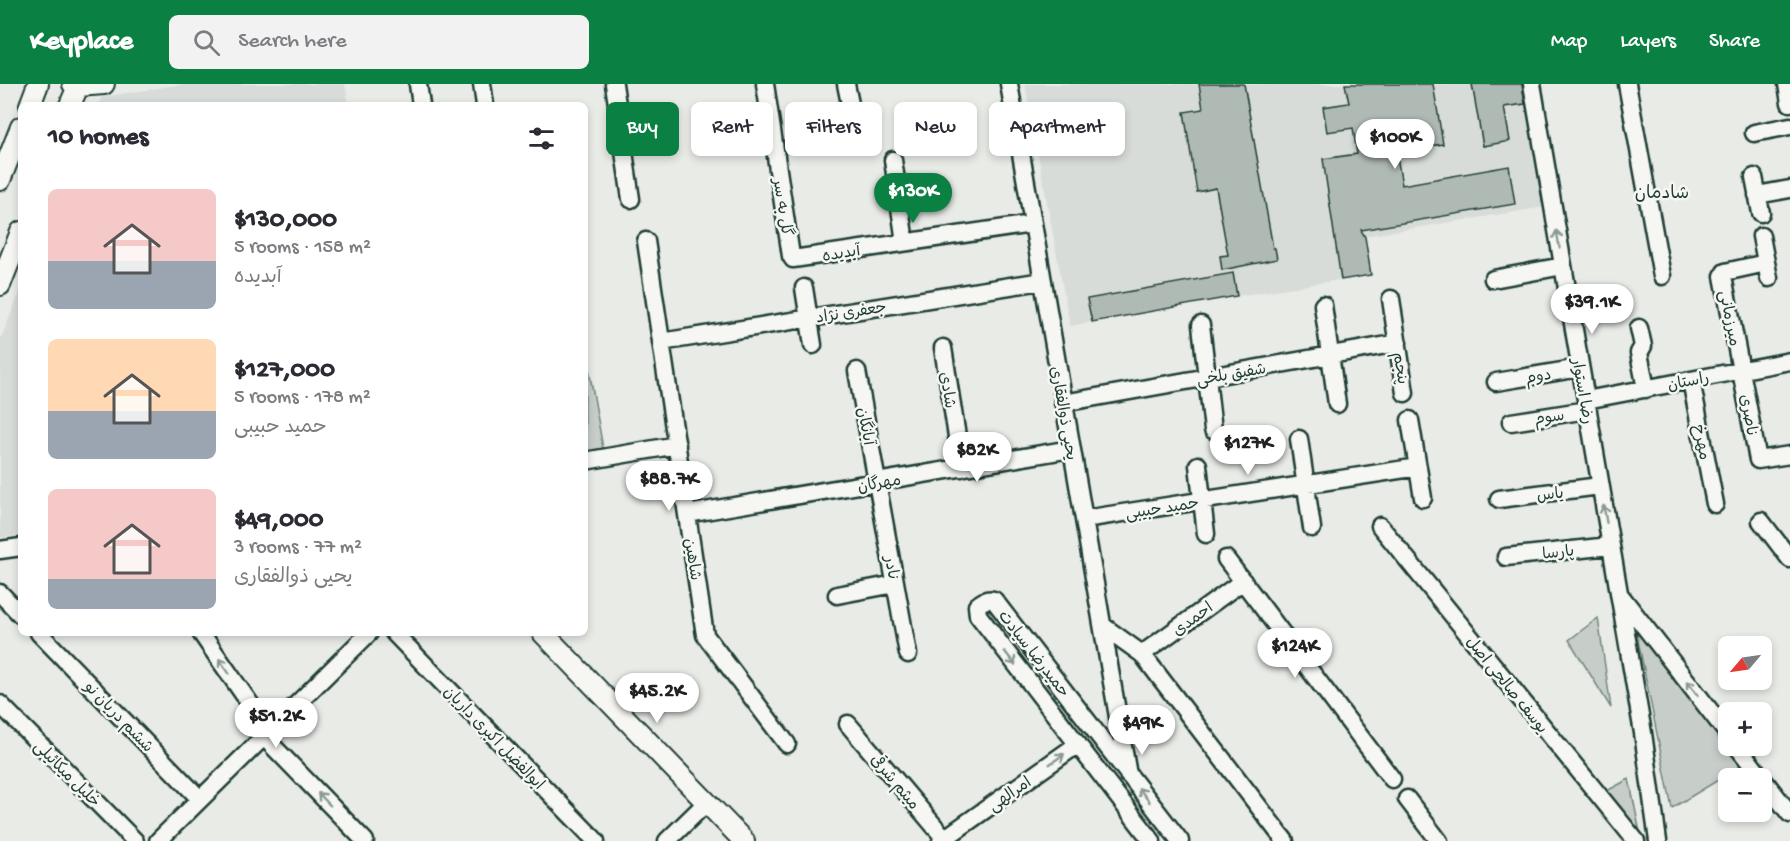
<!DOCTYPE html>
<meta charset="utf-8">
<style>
:root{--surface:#fff;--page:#f2f2f3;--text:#2b2b33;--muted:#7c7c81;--accent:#0b8043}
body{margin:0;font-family:"Gochi Hand","Playpen Sans Arabic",sans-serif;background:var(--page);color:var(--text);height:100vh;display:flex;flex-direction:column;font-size:22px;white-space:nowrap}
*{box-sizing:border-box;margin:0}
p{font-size:20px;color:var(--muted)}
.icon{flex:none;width:33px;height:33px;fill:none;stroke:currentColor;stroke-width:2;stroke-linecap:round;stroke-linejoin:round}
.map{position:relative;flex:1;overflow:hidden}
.details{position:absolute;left:18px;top:18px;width:570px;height:534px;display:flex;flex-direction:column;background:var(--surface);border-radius:9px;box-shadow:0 3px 9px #0003}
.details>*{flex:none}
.top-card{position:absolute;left:606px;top:18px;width:570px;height:54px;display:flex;gap:12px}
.needle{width:39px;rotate:241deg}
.controls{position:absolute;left:1718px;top:552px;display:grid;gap:12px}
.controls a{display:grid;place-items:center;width:54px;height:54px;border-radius:9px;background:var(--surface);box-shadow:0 3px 9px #0003;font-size:30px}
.price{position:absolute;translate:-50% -51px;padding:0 14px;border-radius:21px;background:#fff;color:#222;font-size:20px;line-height:39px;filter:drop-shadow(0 2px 3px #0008)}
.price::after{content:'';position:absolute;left:50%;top:36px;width:18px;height:14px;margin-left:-9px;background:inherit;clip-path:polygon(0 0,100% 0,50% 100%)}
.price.active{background:var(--accent);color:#fff}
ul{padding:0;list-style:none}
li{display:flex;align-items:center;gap:18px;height:150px;padding:0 30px}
li span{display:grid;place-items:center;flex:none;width:168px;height:120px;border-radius:9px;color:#555}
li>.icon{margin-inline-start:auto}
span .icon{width:72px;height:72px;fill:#fffc;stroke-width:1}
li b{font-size:26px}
h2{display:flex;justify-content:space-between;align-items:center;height:72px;padding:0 30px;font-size:26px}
.tag{padding:0 21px;border-radius:9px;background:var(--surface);box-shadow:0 3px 9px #0003;font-size:21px;line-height:54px}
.tag.active{background:var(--accent);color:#fff}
header{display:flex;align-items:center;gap:36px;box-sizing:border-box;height:84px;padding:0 30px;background:var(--accent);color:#fff}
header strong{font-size:28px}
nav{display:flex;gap:33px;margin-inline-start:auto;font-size:21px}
.search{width:420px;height:54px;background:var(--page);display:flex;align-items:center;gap:15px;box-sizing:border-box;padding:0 21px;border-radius:9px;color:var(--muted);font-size:22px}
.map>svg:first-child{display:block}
.built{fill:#d8dcd8}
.green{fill:#c7cec9;stroke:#73867e;stroke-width:1.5}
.building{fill:#b0bab5;stroke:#1f3d34;stroke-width:1.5}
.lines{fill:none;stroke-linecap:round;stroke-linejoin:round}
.minor-casing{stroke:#1f3d34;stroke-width:21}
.major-casing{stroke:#1f3d34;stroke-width:24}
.minor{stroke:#f6f6f2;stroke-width:16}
.major{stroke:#f6f6f2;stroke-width:20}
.oneway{stroke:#8a9a93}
.labels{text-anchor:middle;stroke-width:5;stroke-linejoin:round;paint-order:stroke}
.street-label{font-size:16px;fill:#1f3d34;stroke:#f6f6f2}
.neighbourhood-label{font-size:18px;fill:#1f3d34;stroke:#f6f6f2}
</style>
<header>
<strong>Keyplace</strong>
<div class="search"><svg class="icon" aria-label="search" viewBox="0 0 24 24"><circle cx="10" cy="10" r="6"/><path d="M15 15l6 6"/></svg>Search here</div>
<nav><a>Map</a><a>Layers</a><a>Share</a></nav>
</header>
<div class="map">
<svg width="1790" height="757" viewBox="0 0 1790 757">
<rect width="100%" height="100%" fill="#e9ebe7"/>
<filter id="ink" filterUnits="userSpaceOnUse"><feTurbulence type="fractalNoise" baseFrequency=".0167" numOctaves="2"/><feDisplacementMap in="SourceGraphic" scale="12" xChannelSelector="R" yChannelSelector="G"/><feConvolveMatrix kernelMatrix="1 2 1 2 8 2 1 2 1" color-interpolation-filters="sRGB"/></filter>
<g filter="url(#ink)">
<!-- built -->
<path class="built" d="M 183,0 L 345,0 L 349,21 L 99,21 L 102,13 Z
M 1025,0 L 1524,0 L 1545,123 L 1365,152 L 1371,191 L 1237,212 L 1070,242 Z
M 21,206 L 21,451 L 0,454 L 0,256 Z"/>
<!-- green -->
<path class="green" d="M 585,263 L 604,370 L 585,373 Z
M 1598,534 L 1611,624 L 1569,556 Z
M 1636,546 L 1743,681 L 1672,724 Z
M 1629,695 L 1641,753 L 1603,709 Z"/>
<!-- building -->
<path class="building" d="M 1199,0 L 1244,0 L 1273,164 L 1275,164 L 1277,175 L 1222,186 L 1220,172 L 1228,171 L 1216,104 L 1197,108 L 1184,28 L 1203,25 Z
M 1345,0 L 1433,0 L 1443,60 L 1396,67 L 1402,101 L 1509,82 L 1515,120 L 1361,146 L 1365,153 L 1371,191 L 1341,196 L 1323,75 L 1357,70 L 1353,44 L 1327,48 L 1323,23 L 1349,19 Z
M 1472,0 L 1522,0 L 1525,20 L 1504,23 L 1510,57 L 1483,62 Z
M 1233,189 L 1237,212 L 1092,238 L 1087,215 Z"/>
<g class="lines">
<defs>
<path id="minor" d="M 418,0 L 421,21
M 482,0 L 485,21
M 614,0 L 631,115
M 765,0 L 791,172 L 793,175 L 1032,140
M 846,0 L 851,25
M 1009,0 L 1128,691
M 1532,0 L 1643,649 L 1658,757
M 1627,0 L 1662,192
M 1787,0 L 1790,19
M 1754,49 L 1790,42
M 893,76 L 905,158
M 1754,93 L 1761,129
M 1757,111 L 1790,105
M 1761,152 L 1769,194
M 646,157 L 705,551 L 787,660
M 1766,179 L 1725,188 L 1723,192 L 1758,376 L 1790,371
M 1493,195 L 1563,182
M 804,204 L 813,261
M 1391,215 L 1405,309
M 1323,221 L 1337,320
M 1201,241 L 1213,346
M 1639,244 L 1643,262 L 1639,269 L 1646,305
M 661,258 L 1042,197
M 943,264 L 962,384
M 857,287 L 908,570
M 1691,296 L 1715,420
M 1496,298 L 1580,284
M 1586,316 L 1790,277
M 1063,319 L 1398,259
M 1410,336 L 1423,414
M 1511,338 L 1587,326
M 1299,355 L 1312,444
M 585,377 L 677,361
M 1198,381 L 1206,450
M 1499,415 L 1600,402
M 687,430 L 1071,365
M 1084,435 L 1418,383
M 1761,437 L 1790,475
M 1380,442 L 1636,757
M 0,466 L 21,463
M 1506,473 L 1610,462
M 1226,475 L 1392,695
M 0,509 L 21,531
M 837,511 L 895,500
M 1620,511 L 1728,650
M 1103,542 L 1142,570 L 1285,757
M 39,549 L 200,715
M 201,549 L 269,647
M 394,549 L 596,757
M 1142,570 L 1243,497
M 0,620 L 135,757
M 848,640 L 947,757
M 264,653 L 365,757
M 1737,662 L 1790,730
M 1407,715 L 1439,757
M 158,757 L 369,549
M 667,757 L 707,718
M 941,757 L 1078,660
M 1152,757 L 978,531 L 977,522 C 982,517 987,514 994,516 L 1180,757"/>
<path id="major" d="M 73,0 L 78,2 L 104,0
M 30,21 L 38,0
M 70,21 L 79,0
M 0,96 L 21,43
M 0,201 L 21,148
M 543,549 L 744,757"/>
</defs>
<!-- minor casing -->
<use href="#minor" class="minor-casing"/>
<!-- major casing -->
<use href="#major" class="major-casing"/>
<!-- minor -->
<use href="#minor" class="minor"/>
<!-- major -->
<use href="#major" class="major"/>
</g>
<!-- one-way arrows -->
<defs><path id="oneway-shaft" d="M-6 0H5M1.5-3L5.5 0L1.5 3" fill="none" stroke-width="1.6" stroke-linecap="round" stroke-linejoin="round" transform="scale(1.5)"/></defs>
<g class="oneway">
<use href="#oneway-shaft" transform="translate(1558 155) rotate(-100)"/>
<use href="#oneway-shaft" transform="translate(1605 430) rotate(-100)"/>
<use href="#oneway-shaft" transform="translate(1010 574) rotate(52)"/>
<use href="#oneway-shaft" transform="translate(224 582) rotate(-125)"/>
<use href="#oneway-shaft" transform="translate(1692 604) rotate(-128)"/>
<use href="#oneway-shaft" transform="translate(1057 675) rotate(-35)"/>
<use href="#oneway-shaft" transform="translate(1144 711) rotate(-128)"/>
<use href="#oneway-shaft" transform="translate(324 715) rotate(-134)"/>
</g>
</g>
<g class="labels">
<!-- street labels -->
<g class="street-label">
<text transform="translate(784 123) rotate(81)" y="6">گل به سر</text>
<text transform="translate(841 168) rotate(-9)" y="6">آبدیده</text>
<text transform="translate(851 227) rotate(-9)" y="6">جعفری نژاد</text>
<text transform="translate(1731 234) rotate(79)" y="6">میرزمانی</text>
<text transform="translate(1402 284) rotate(81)" y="6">پنجم</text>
<text transform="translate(1231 289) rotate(-10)" y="6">شفیق بلخی</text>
<text transform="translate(1538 291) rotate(-10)" y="6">دوم</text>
<text transform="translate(1688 296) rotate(-11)" y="6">راستان</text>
<text transform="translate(949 306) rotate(81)" y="6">شادی</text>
<text transform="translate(1584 307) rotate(80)" y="6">رضا استوار</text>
<text transform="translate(1065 329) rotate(80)" y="6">یحیی ذوالفقاری</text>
<text transform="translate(1750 331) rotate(80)" y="6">ناصری</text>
<text transform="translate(1549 332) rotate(-9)" y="6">سوم</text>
<text transform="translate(867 342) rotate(80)" y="6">آبانگان</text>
<text transform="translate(1703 358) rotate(79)" y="6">مهرخ</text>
<text transform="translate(879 398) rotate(-10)" y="6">مهرگان</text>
<text transform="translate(1550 409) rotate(-7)" y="6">یاس</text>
<text transform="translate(1162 423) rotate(-9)" y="6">حمید حبیبی</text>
<text transform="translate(1558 467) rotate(-6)" y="6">پارسا</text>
<text transform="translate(694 475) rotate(81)" y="6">شاهین</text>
<text transform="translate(893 484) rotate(80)" y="6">نادر</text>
<text transform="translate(1192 534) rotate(-36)" y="6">احمدی</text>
<text transform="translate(1035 569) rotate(52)" y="6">حمیدرضا سیادت</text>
<text transform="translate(1508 600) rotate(51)" y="6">یوسف صالحی اصل</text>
<text transform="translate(120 632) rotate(46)" y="6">ششم دریان نو</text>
<text transform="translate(495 653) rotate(46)" y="6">ابوالفضل اکبری داریان</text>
<text transform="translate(68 689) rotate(45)" y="6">خلیل میکائیلی</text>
<text transform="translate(896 697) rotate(50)" y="6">میثم شرقی</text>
<text transform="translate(1009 709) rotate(-35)" y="6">امرالهی</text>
</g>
<!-- neighbourhood labels -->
<g class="neighbourhood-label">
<text x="1662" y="114">شادمان</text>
</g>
</g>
</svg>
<div class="controls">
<a><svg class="needle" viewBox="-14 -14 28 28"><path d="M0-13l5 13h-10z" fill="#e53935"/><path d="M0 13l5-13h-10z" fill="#7c7c81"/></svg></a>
<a>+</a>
<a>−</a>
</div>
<b class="price" style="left:1395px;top:86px">$100K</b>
<b class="price active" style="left:913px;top:140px">$130K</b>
<b class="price" style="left:1592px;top:251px">$39.1K</b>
<b class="price" style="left:1248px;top:392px">$127K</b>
<b class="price" style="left:977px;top:399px">$82K</b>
<b class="price" style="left:669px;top:428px">$88.7K</b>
<b class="price" style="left:1295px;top:595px">$124K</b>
<b class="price" style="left:657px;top:640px">$45.2K</b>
<b class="price" style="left:276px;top:665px">$51.2K</b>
<b class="price" style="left:1142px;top:672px">$49K</b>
<div class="top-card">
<a class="tag active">Buy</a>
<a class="tag">Rent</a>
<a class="tag">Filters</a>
<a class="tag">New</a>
<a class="tag">Apartment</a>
</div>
<section class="details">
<h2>10 homes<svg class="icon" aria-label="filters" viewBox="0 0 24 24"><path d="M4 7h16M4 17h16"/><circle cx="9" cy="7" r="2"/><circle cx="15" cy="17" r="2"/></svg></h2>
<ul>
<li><span style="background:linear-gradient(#f6c9c9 60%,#9aa5b1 0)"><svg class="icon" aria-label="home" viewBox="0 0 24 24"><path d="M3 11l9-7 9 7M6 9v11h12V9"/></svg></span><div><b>$130,000</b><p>5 rooms · 158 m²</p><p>آبدیده</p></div></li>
<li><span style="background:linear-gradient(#ffd9b3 60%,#9aa5b1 0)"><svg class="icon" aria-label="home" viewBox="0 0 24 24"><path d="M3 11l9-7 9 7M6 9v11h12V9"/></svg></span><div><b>$127,000</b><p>5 rooms · 178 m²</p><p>حمید حبیبی</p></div></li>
<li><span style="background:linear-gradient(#f6c9c9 75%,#9aa5b1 0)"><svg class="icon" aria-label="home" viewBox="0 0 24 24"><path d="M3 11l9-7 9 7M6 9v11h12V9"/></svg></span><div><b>$49,000</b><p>3 rooms · 77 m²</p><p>یحیی ذوالفقاری</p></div></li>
</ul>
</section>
</div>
